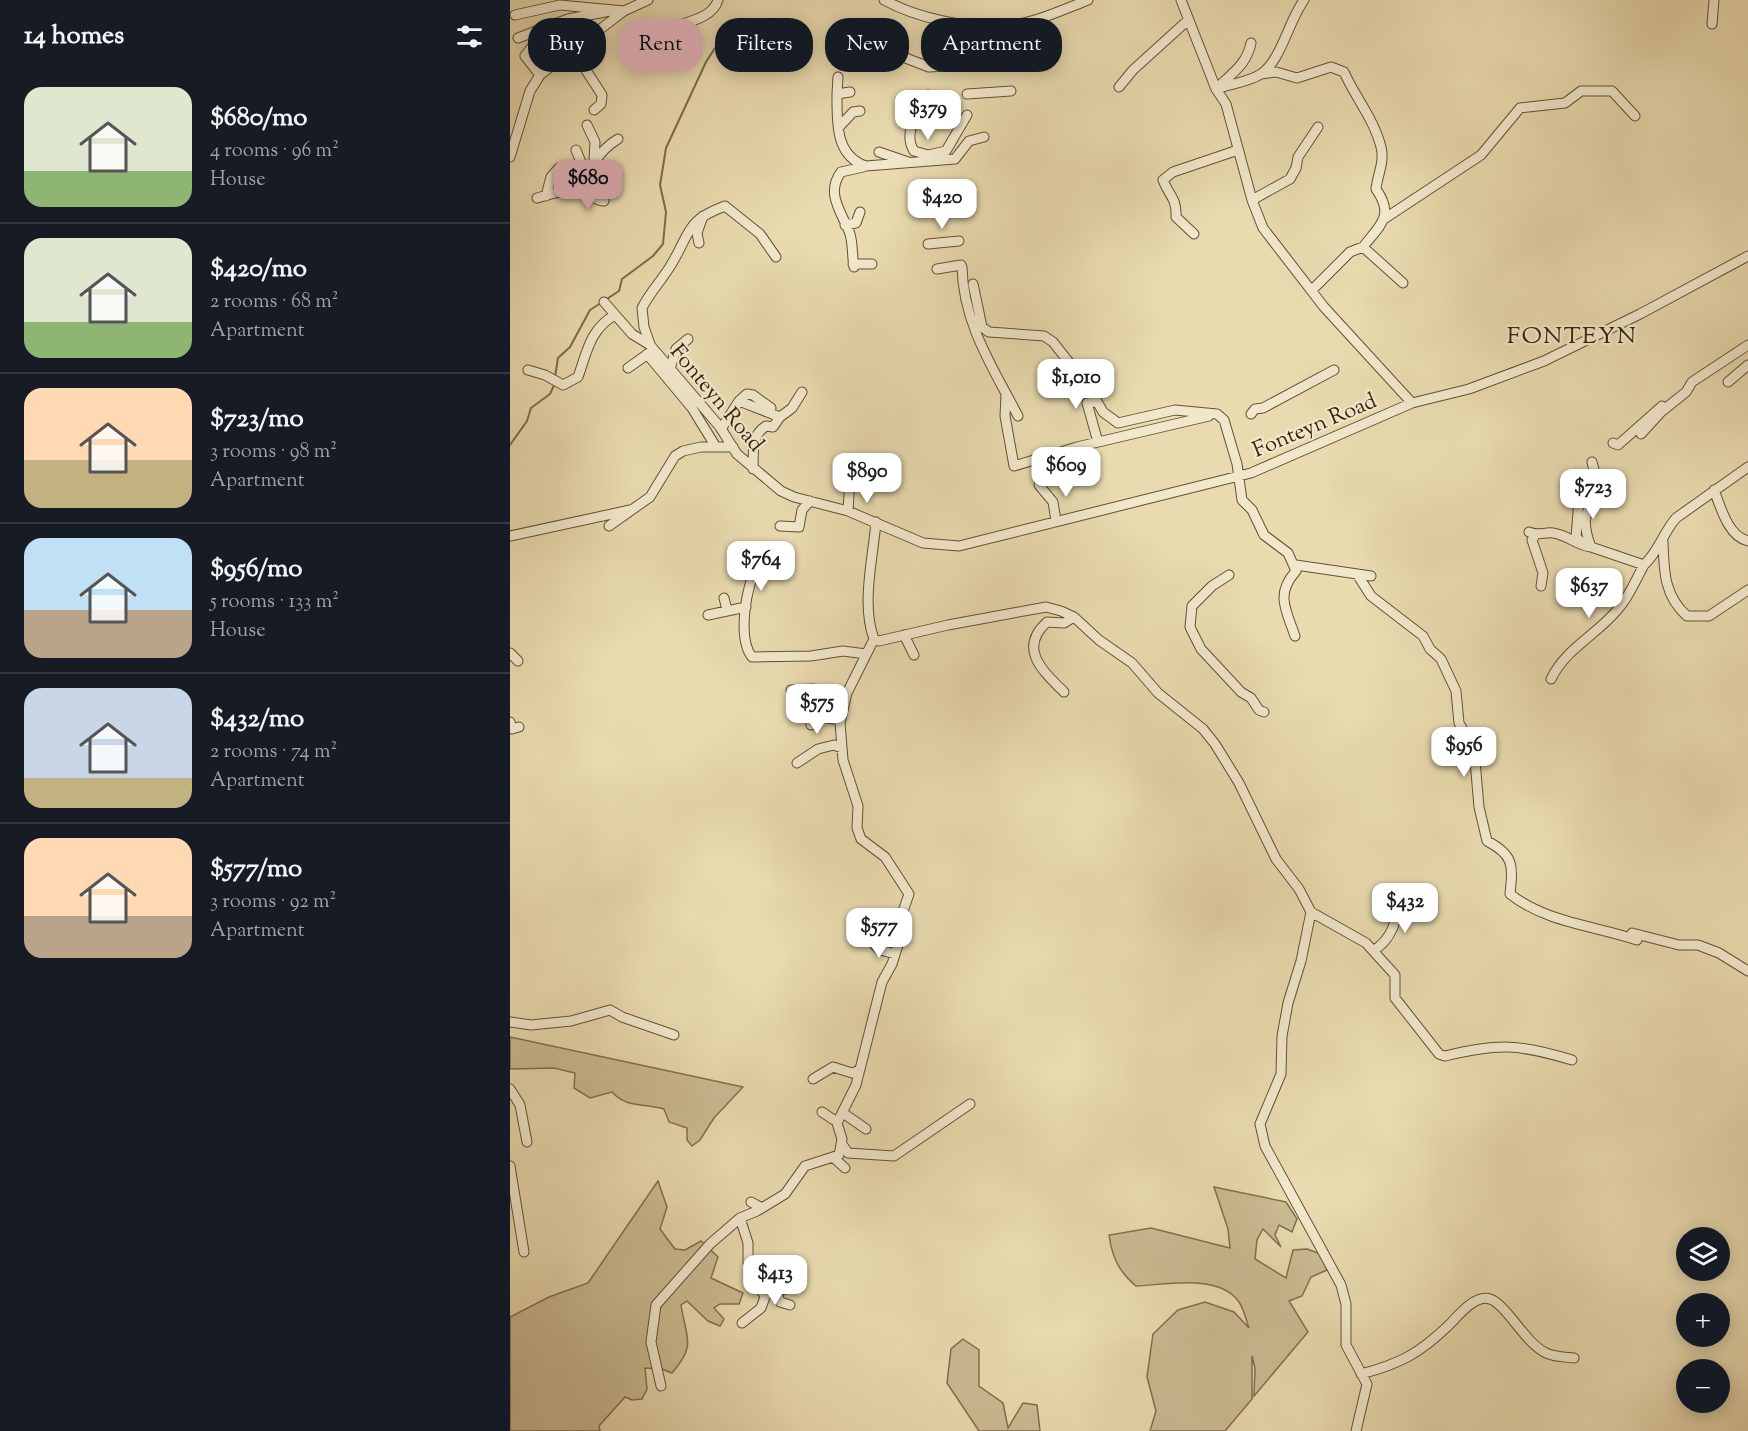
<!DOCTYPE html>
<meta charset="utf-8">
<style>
:root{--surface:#171b24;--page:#242831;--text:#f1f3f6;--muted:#9ea1a6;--line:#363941;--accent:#c59692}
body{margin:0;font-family:"Sorts Mill Goudy",serif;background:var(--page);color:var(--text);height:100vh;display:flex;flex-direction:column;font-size:22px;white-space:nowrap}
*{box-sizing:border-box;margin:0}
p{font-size:20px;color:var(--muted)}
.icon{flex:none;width:33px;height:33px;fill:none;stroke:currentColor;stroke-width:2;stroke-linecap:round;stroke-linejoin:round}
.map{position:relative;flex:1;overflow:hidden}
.drawer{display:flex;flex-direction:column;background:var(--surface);width:510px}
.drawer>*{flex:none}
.hud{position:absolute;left:18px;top:18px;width:570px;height:54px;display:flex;gap:12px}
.fabs{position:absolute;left:1166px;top:1227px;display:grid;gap:12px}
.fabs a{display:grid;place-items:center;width:54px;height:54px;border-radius:50%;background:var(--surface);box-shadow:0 3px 15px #0003;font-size:30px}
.price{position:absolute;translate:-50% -51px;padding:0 14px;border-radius:12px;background:#fff;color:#222;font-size:20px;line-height:39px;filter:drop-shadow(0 2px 3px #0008)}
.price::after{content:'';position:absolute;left:50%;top:36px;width:18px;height:14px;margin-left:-9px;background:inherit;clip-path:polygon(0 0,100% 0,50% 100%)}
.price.active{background:var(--accent);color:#111}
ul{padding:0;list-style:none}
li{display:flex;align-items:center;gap:18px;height:150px;padding:0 24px}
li+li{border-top:2px solid var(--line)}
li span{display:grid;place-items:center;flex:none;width:168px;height:120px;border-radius:18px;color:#555}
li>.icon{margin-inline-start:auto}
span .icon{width:72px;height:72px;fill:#fffc;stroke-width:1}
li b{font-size:26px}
h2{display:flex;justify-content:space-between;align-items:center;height:72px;padding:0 24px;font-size:26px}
.pill{padding:0 21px;border-radius:24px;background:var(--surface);box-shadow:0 3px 15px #0003;font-size:21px;line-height:54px}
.pill.active{background:var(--accent);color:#111}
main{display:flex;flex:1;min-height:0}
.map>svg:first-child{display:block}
.green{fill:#cbbb93;stroke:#826f4e;stroke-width:1.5}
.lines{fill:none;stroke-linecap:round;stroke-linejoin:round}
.stream{stroke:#7e6c4a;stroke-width:2}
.minor-casing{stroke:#645132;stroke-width:11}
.minor{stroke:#f1e7cb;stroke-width:9}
.labels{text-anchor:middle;stroke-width:4.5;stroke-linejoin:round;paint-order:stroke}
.street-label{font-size:22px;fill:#382308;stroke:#f1e7cb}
.neighbourhood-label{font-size:24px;letter-spacing:1.5px;fill:#382308;stroke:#f1e7cb}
</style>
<main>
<section class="drawer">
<h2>14 homes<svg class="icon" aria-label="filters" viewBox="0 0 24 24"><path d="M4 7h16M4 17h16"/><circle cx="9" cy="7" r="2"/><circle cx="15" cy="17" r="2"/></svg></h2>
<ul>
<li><span style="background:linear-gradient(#dfe7d0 70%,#8fb573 0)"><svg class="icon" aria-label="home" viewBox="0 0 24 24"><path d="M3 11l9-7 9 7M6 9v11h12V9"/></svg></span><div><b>$680/mo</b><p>4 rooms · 96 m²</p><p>House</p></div></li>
<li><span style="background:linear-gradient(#dfe7d0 70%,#8fb573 0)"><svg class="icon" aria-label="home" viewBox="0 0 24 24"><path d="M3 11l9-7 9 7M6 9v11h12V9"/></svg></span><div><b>$420/mo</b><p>2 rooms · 68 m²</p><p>Apartment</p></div></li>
<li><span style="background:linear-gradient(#ffd9b3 60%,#c2b280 0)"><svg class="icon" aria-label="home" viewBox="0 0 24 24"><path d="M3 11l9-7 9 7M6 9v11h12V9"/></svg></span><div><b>$723/mo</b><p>3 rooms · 98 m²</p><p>Apartment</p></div></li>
<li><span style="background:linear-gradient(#bfe0f5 60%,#b9a48a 0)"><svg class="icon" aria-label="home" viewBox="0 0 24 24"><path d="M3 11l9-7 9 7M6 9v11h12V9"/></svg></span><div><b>$956/mo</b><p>5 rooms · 133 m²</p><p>House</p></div></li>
<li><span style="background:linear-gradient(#c9d6e8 75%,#c2b280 0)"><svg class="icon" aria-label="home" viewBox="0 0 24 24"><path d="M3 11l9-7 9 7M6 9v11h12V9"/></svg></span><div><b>$432/mo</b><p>2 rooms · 74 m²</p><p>Apartment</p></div></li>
<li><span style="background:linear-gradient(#ffd9b3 65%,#b9a48a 0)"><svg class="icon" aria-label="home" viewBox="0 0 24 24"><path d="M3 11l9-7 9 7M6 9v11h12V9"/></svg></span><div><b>$577/mo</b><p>3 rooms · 92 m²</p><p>Apartment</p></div></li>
</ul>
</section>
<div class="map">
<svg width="1238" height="1431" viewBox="0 0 1238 1431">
<rect width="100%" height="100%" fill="#e9daaf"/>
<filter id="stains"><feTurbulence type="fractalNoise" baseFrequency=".00333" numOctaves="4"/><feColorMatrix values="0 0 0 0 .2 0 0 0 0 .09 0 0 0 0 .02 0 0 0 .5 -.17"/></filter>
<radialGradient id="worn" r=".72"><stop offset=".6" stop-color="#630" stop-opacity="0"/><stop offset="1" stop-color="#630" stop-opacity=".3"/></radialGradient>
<!-- green -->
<path class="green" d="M 0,1037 L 233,1087 L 204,1118 L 190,1140 L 182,1146 L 177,1140 L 177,1128 L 159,1122 L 154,1109 C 134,1103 116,1108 102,1092 L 80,1098 L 64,1088 L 65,1073 L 44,1068 L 0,1069 Z
M 148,1181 L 157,1207 L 150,1229 L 165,1249 L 175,1250 L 191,1241 L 208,1257 L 201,1278 L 233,1293 L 229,1304 L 210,1304 L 204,1308 L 214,1319 L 210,1326 L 198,1321 L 177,1301 L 171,1305 C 176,1339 187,1344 162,1373 L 152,1369 L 135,1368 L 137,1389 L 132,1399 L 122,1400 L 115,1397 L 89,1426 L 90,1431 L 0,1431 L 0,1317 L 39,1297 L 78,1283 Z
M 704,1187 L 776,1202 L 787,1219 L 782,1232 L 769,1225 L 765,1235 L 771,1247 L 753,1229 L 747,1240 L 745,1259 L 776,1278 L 783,1250 L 797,1249 L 811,1254 L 817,1270 L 801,1277 L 792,1296 L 779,1301 L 798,1332 L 744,1396 L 745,1368 L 742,1356 L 742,1399 L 715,1431 L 640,1431 L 646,1411 L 637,1377 L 643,1334 L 668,1310 L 695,1302 L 724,1312 L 739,1328 C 736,1320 734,1309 729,1302 C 709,1273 655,1285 626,1286 C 609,1272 602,1257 599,1235 L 641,1228 L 720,1248 L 718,1229 Z
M 453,1339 L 469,1350 L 469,1386 L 493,1403 L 498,1428 L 513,1403 L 527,1405 L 530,1431 L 469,1431 L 437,1383 L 441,1349 Z"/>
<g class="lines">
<!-- stream -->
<path class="stream" d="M 45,377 L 48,358 L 60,347 L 80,310 L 109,291 L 112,279 L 143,256 L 153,244 L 156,212 L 150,185 L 156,148 L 196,62 L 205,48 L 221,38
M 0,445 L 17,421 L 21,408 L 40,394 L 45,383"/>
<defs>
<path id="minor" d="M 374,0 C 407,18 457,29 495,26 C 523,24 552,10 578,0
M 671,0 L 706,89 L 716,104 L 742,200 L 753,228 L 814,307 L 902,403
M 5,15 L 50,5 L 114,11
M 1202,24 L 1204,0
M 166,26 C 181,21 203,17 208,0
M 8,38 L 58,19 L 100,11
M 63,50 L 92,95 L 91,104 L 84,110
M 393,57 L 419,67 L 455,65
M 751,74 L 766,72 L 787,78 L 821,67 L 834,72 C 845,97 864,119 871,147 C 875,162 867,176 866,189 C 885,216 870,225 853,247
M 30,75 L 15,56 L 37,27
M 710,85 C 724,72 737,63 741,43
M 609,87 L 623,70 L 677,21
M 706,89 C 720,84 739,82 751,74 C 771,61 779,20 794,0
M 340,92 L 327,94 C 327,122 325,156 356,166 L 445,159 L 459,141 L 474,137
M 327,94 L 328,77
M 457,94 L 501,91
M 418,95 C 409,111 392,132 404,151 L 418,155 L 436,151 L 457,115
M 77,125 L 85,142 L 84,160
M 329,127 L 343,112 L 350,111
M 66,150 L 77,177
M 369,152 L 398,162
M 0,157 L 20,91 L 30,75 L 114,11 L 138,0
M 74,191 C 79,169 88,151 108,139
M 36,196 L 41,177 L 49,168
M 27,198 C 41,194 57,188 72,192 C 80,193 85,201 94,201
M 742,200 L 780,179 L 786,168 L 788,157 L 808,127
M 874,219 L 971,155 L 1010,108 L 1055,103 L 1071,91 L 1102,91 L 1125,116
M 335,225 L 346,223 L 350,212
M 684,234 L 666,217 C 667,198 659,196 653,180 L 663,172 L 728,150
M 189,243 L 187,233 L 193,216
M 418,244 L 449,241
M 343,264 L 362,264
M 344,267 C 342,256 343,244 340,234 C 332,212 315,194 331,172 L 353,167
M 452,267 C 453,323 483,368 508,416
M 427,269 L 451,265
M 463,284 L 472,327 L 479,332 L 534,336 L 543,342 L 580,389 L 593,412 L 608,423 L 665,410 L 707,414 L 714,420 L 727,464 L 732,500 L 742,510 L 754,535 L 778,553 L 786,571 C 765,594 776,610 785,636
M 802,290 L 840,252 L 853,247 L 893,283
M 94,302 L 122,334 L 140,345 L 210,427 L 227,454 L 271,491 L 284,497 L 338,511 L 413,543 L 449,546 L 741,473 L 902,403 L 959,389 L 1034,361 L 1130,314 L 1238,256
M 140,344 L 134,327 L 132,308 C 140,292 152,280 161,265 C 181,232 175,221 215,206 L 250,234 L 266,257
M 137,354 L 182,408 L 206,447
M 118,368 L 142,351
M 160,369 L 166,349 L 178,339
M 18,370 L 35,375 L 53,385 L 68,377 C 77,352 80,329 105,315
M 1218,382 L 1238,365
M 496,395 L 495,416 L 504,466 L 567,447 L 699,416
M 229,401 L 237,394 L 243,395 L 261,408
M 586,402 L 577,403 L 588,442
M 741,414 L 745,409 L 753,408 L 824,370
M 211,429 L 229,401 L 270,417 L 282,408 L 292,392
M 1131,434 L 1151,412 L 1176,392 L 1182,382 L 1238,345
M 1103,443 L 1108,445 L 1152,406
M 243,469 C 244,452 240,436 256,426 L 263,427 L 270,417
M 529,485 L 543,502 L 546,521
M 1204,490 C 1211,508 1218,536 1238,541
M 1069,500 L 1066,537 L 1073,544
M 338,511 L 340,478
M 366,522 C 363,558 351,605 364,639 L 369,641 L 438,625 L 536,607 L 551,611 L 564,617 L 589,640 L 622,663 L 648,693 L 693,729 L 705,744 L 729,783 L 766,859 L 789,889 L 801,912 L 791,961 L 778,1003 L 772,1036 L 771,1074 L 750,1124 L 755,1146 L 831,1285 L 836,1304 L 836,1345 L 857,1384 L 846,1431
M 99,526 L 140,497 L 165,456 L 173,451 L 191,447 L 223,447
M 270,526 L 289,527 L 292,510 L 300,501
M 1019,532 C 1027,536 1034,532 1043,533 C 1058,535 1068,546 1081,547 L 1134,565 C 1149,551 1153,533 1166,518 L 1238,467
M 1026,534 L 1022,540 L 1033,573 L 1031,586
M 0,536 L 120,510
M 1153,542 C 1154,571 1154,596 1177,616 L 1199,616 L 1238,590
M 1081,547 C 1066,508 1086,510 1086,481 C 1087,475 1083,468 1082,462
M 248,565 C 236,584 227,638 242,657 L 301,656 L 333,651 L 356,654
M 786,565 L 861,576
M 847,574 L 861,596 L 913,636 L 920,649 L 931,659 L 946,691 L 949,723 L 964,749 L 969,807 L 977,841 C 1004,855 1003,865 1000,894 C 1035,922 1085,926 1127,940
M 719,575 L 702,586 L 682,606 L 680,627 L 691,649 L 731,692 L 741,698 L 749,710 L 754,712
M 214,598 L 217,610
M 198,615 L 236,607
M 394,635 L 404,655
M 0,653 L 8,661
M 1041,679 C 1056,648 1087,635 1108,609 C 1119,597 1126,579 1134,565
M 281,690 L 304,689 L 309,695
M 554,692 C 534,672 507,649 537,622 L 554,623 L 564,617
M 317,718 L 331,720
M 0,722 L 2,729 L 9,727
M 301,725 L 301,711 L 309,695 L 337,693
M 287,763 L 308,749 L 324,745 L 332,748
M 801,912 L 856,943 L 885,975 L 885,998 L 929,1054 L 935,1056 C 989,1043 1009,1044 1062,1060
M 1122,933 L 1169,945 L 1188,945 L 1209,953 L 1238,971
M 364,944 L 370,950 L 385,954
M 863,951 C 881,940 889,919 887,899
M 0,1022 L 21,1025 L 61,1021 L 100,1010 L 112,1017 L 164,1035
M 303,1079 L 323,1067 L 342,1073 L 350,1070
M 0,1089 L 10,1105 L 17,1142
M 312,1112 L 324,1120
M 333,1113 L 356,1129
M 332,1144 L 338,1153 L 384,1156 L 460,1104
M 324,1158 L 335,1168
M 0,1166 L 14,1252
M 241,1202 L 252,1208
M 230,1218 L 238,1243 L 238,1262 L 255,1297 L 251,1308 L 232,1323
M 252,1292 L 258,1294 L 278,1288
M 267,1292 L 270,1302 L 280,1305
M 851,1374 C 890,1364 910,1353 939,1325 C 948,1316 965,1294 980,1299 C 997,1305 1015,1343 1036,1353 C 1044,1357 1056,1357 1064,1358
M 151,1386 L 141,1342 L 146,1305 L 200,1244 L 230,1218 L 247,1211 L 275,1194 L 295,1166 L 329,1155 L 332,1139 L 327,1123 L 346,1085 L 372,982 L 382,964 L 388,945 L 391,917 L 399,894 L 375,857 L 351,839 L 347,828 L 348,806 L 333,760 L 330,723 L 337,693 L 364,639"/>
</defs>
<!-- minor casing -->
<use href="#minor" class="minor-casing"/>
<!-- minor -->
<use href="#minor" class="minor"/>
</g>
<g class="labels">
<!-- street labels -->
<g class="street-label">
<text transform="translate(208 397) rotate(50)" y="8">Fonteyn Road</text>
<text transform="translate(804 424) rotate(-23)" y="8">Fonteyn Road</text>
</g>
<!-- neighbourhood labels -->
<g class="neighbourhood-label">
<text x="1062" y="343">FONTEYN</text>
</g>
</g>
<rect width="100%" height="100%" filter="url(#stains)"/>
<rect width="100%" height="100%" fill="url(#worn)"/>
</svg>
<div class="fabs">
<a><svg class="icon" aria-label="layers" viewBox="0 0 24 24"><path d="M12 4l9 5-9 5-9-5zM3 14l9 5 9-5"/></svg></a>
<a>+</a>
<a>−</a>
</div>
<b class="price" style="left:418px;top:141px">$379</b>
<b class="price active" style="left:78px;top:211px">$680</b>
<b class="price" style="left:432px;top:230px">$420</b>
<b class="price" style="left:566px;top:410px">$1,010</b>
<b class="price" style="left:556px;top:498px">$609</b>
<b class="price" style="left:357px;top:504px">$890</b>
<b class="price" style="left:1083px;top:520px">$723</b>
<b class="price" style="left:251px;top:592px">$764</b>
<b class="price" style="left:1079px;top:619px">$637</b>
<b class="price" style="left:307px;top:735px">$575</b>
<b class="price" style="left:954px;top:778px">$956</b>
<b class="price" style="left:895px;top:934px">$432</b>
<b class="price" style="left:369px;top:959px">$577</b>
<b class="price" style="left:265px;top:1306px">$413</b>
<div class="hud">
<a class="pill">Buy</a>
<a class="pill active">Rent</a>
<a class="pill">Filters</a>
<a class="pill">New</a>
<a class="pill">Apartment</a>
</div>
</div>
</main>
